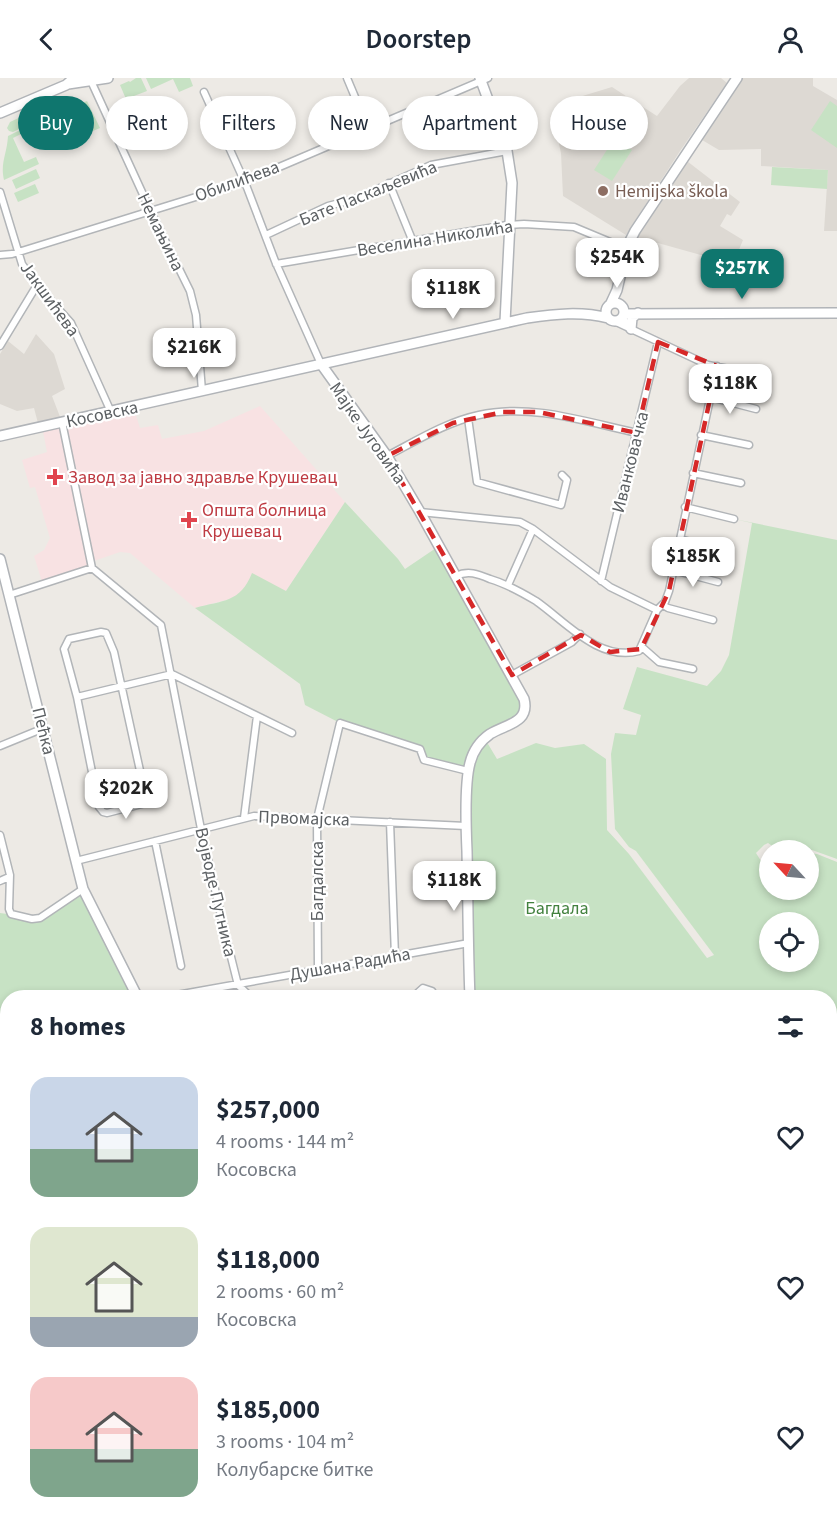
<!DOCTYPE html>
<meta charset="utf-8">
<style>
:root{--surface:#fff;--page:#f2f2f3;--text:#1f2937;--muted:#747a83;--accent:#0f766e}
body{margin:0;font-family:"Source Sans 3",sans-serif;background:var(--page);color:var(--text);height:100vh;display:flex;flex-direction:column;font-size:22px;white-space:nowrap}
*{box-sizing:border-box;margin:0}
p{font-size:20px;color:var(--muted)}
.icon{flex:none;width:33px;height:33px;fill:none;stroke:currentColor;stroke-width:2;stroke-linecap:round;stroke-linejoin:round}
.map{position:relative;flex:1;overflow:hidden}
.panel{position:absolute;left:0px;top:912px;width:837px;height:536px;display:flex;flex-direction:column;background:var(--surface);border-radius:24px 24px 0 0;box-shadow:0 3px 9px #0003}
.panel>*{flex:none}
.top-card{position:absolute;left:18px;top:18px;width:801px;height:54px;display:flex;gap:12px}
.needle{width:39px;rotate:296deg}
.controls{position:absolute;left:759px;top:762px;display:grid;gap:12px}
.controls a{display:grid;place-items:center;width:60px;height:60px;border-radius:50%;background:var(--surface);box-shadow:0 3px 9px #0003;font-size:30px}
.price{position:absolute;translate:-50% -51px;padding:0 14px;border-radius:12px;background:#fff;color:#222;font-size:20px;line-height:39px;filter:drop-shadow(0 2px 3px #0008)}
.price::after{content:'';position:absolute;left:50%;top:36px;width:18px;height:14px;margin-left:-9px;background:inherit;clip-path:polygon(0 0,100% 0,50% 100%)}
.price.current{background:var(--accent);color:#fff}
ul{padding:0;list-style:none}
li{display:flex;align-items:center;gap:18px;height:150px;padding:0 30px}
li span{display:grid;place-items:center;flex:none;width:168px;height:120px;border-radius:18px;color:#555}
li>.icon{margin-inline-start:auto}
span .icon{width:72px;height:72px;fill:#fffc;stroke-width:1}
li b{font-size:26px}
h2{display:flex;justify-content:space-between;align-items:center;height:72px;padding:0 30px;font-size:26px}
.tag{padding:0 21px;border-radius:27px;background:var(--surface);box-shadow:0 3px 9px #0003;font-size:21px;line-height:54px}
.tag.current{background:var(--accent);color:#fff}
header{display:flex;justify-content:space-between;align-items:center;height:78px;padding:0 30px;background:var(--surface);font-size:27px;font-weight:600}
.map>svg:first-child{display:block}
.education{fill:#ddd9d3}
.medical{fill:#f8e2e3}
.green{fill:#c7e2c4;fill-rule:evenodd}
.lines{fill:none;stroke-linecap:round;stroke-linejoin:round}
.stream{stroke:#acddf6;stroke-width:1.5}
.street-casing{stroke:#b2b5b8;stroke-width:9}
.secondary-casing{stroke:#b1b4b8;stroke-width:12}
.street{stroke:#fff;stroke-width:6}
.secondary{stroke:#fff;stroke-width:9}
.marked{fill:none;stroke:#d62828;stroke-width:4.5;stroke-dasharray:12 8;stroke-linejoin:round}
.education-dot{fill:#8d6e63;stroke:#fff;stroke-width:2}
.health-dot{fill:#e0444e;stroke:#fff;stroke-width:2}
.labels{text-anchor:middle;stroke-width:4.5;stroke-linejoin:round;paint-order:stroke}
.street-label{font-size:18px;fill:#5c6063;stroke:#fff}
.education-label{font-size:18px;fill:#785e54;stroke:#fff;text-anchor:start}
.health-label{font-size:18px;fill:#be3a42;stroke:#fff;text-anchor:start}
.park-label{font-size:18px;fill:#42813e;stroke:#fff}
</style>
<header><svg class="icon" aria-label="back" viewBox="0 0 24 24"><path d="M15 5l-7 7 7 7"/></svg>Doorstep<svg class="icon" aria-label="person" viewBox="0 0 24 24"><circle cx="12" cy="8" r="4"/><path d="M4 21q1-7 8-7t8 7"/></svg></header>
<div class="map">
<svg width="837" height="1447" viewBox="0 0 837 1447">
<rect width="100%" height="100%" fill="#edeae5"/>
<!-- education -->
<path class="education" d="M 689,0 L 721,0 L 727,5 L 680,73 L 626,157 L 563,118 L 561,75 L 559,66 L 571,46 L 559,36 L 566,23 L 612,9 L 657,38 L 680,8 Z
M 737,0 L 813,0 L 813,8 L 837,22 L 837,153 L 824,153 L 828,92 L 761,88 L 761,71 L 719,72 L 697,59 Z
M 683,80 L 740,124 L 731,138 L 727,136 L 720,148 L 743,162 L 733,186 L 633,158 Z
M 36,256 L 54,276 L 65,311 L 52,318 L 62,344 L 39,349 L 34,330 L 17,333 L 0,326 L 0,276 L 8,263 L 24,276 Z"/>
<!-- medical -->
<path class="medical" d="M 260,328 L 345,424 L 286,513 L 247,507 L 237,519 L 195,530 L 130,475 L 120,474 L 91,484 L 92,490 L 43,507 L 34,478 L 44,472 L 50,460 L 35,409 L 30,410 L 22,382 L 47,374 L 42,348 L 134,331 L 140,350 L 158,347 L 162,361 L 204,353 Z"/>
<!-- green -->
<path class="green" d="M 136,0 L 141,0 L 147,13 L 126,21 L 120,7 L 129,3 L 130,4 Z
M 146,0 L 190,0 L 193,8 L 179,14 L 173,1 L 151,11 Z
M 87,23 L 100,50 L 81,58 L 69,33 L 49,42 L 47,39 Z
M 830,23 L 837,28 L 837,70 L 811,52 Z
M 25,37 L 31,40 L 32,43 L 30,46 L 13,54 L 9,53 L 7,50 L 10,44 Z
M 34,45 L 35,49 L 13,60 L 24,84 L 36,79 L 39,86 L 4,102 C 0,85 7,76 8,58 Z
M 614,61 L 632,72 L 612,103 L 594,92 Z
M 772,89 L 828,92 L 827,111 L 771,107 Z
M 36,91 L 40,100 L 16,111 L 12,102 Z
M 35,106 L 39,115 L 18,124 L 14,115 Z
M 718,191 L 739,196 L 736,208 L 715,203 Z
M 345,424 L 398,481 L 405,491 L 439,468 L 526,630 L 485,661 L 497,681 L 536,665 L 555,670 L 584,666 L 606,681 L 607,752 L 629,776 L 707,880 L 714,877 L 636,773 L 629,769 L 615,751 L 611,676 L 615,655 L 636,657 L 641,637 L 623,631 L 637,589 L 707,608 L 721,593 L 729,577 L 752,445 L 734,441 L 837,462 L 837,781 L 812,772 L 778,772 L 768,765 L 764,767 L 756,775 L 761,783 L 769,785 L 770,812 L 808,812 L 809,775 L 817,776 L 837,784 L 837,1119 L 830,1119 L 830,920 L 470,919 L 468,693 L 424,682 L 420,670 L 340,645 L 305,627 L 300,606 L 195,530 C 223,522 240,525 252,495 L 286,513 ZM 770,844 L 808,844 L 808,884 L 770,884 Z
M 84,812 L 138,919 L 8,920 L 7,980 L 0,979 L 0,835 L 44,841 Z
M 127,1440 L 297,1440 L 291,1440 L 277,1447 L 152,1447 Z
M 309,1440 L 357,1440 L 363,1447 L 312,1447 Z
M 457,1440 L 570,1440 L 585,1447 L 446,1447 Z"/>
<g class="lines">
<!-- stream -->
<path class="stream" d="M 830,1255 L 837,1260
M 0,1380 L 8,1377"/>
<defs>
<path id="street" d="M 347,0 L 368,50
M 91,3 L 152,136 L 190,213 L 196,237 L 202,313
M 204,14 L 246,107 L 275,183 L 321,286
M 389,105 L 413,164
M 0,114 L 22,186 L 37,207 L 71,245 L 111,334
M 266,157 L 328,128 L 355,121 L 431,87 L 507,73
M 0,177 L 12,176 L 244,104 L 488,0
M 276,186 L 507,147 L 524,146 L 574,149 L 622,169 L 627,169
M 622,239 L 632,252
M 614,243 L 708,287 L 765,298
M 0,268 L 37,207
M 710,319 L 756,331
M 468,340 L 477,404 L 561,427 L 567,402 L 562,397
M 62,344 L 92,490 L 161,547 L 201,751 L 226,859 L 238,907 L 252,920
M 701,357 L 749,367
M 387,378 C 416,363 446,344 479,337 C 531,325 586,344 637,355
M 693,395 L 741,405
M 685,429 L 734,441
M 420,434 L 520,444 L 533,451 L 610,509 L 657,532
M 680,461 L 726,474
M 673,492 L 718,504
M 456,498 C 468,492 478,496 490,501 C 507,506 521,514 536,523 C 566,544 599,584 639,573 L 657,532 L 665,524 L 669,513 L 717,288
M 601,503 L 658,264
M 508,507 L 533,451
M 9,517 L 92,490
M 663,527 L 668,530 L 713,542
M 101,554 L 106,555 L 114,574 L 146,720 L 142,726 L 107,735 L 103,734 L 99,729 L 77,619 L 64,571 L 69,561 Z
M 642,569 L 659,584 L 693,591
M 172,596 L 292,655
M 512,597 L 572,564 L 580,556
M 77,619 L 172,596
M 0,668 L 44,650
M 244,740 L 257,638
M 390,744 L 395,878
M 0,757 L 10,797 L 9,831 L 11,836 L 32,841 L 40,840 L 83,811
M 155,763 L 181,888
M 76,783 L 254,738 L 466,748
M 0,803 L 9,799
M 318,892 L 317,741 L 340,645 L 420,671 L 424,682 L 468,693
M 160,920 L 469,865
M 412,920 L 423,910 L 432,913 L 436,920
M 0,979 L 8,980
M 830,1017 L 837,1019
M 0,1072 L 8,1037
M 0,1126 L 8,1126
M 0,1208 L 8,1209
M 830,1224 L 837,1229
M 0,1267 L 8,1268
M 0,1331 L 8,1330
M 0,1424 L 8,1423
M 80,1440 L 94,1447
M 790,1440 L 793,1447
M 374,1447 L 376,1440"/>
<path id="secondary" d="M 480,0 L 507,73 L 512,105 L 505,244
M 68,6 L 108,0
M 0,35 L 66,7 L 74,0
M606 234a9 9 0 1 1 18 0a9 9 0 1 1-18 0Z
M 611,225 L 617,212 L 627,169 L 635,153 L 737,0
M 624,236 L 837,235
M 631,251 L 632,240 L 638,235
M 321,286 L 387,378 L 420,434 L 524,621 C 530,645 506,646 490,656 C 480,663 473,673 470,685 C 464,707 466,750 467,773 C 468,822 468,871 470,920
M 0,358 L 527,240 C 555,236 581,233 608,240
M 0,481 L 83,811 L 138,920
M 830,963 L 837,964
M 0,1061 L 8,1057
M 830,1334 L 837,1341"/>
</defs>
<!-- street casing -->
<use href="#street" class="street-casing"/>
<!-- secondary casing -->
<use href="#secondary" class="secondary-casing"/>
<!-- street -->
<use href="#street" class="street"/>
<!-- secondary -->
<use href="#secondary" class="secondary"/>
</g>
<!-- marked area -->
<path class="marked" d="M 658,264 L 717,288 L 669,513 L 641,571 L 610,574 L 581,557 L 512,597 L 387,378 L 453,345 L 503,334 L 538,334 L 637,355 Z"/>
<!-- markers -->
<circle class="education-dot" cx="603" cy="113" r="6"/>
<g class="health-dot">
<path d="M52 390h6v6h6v6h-6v6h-6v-6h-6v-6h6z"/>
<path d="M186 433h6v6h6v6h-6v6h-6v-6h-6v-6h6z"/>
</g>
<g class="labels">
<!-- street labels -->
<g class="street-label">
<text transform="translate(237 103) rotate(-20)" y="6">Обилићева</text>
<text transform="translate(368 115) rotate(-22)" y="6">Бате Паскаљевића</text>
<text transform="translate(161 154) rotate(64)" y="6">Немањина</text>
<text transform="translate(435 160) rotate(-9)" y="6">Веселина Николића</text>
<text transform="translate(50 221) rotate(54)" y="6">Јакшићева</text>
<text transform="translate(102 336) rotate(-12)" y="6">Косовска</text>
<text transform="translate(368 355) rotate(55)" y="6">Мајке Југовића</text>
<text transform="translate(630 384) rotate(-76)" y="6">Иванковачка</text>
<text transform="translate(44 653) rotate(76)" y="6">Пећка</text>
<text transform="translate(304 740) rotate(2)" y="6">Првомајска</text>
<text transform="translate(317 803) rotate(-90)" y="6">Багдалска</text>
<text transform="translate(216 814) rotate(77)" y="6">Војводе Путника</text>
<text transform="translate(350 886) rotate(-10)" y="6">Душана Радића</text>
</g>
<!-- education labels -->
<g class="education-label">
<text x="615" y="119">Hemijska škola</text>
</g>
<!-- health labels -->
<g class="health-label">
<text x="68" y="405">Завод за јавно здравље Крушевац</text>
<text x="202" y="438">Општа болница<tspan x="202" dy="21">Крушевац</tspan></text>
</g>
<!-- park labels -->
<g class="park-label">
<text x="557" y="836">Багдала</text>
</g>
</g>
</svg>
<div class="controls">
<a><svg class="needle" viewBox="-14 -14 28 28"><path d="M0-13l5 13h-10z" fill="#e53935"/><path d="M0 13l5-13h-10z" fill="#747a83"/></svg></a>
<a><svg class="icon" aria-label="locate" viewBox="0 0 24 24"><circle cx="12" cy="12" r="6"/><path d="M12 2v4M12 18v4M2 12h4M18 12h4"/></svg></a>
</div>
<b class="price" style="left:617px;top:211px">$254K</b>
<b class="price current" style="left:742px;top:222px">$257K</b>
<b class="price" style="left:453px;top:242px">$118K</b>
<b class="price" style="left:194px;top:301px">$216K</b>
<b class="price" style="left:730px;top:337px">$118K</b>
<b class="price" style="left:693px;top:510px">$185K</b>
<b class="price" style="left:126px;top:742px">$202K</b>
<b class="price" style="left:454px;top:834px">$118K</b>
<div class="top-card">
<a class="tag current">Buy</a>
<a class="tag">Rent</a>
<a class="tag">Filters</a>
<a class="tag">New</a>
<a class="tag">Apartment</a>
<a class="tag">House</a>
</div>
<section class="panel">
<h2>8 homes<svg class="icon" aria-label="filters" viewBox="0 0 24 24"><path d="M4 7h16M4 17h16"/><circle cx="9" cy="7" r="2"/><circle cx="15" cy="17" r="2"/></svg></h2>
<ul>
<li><span style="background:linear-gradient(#c9d6e8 60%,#7fa58c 0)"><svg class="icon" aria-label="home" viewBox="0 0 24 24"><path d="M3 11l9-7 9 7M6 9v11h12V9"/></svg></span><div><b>$257,000</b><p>4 rooms · 144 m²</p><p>Косовска</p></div><svg class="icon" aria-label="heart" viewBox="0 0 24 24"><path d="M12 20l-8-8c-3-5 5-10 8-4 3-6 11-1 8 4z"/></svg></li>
<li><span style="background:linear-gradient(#dfe7d0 75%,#9aa5b1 0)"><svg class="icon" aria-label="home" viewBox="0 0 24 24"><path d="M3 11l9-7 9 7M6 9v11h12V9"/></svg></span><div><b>$118,000</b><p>2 rooms · 60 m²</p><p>Косовска</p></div><svg class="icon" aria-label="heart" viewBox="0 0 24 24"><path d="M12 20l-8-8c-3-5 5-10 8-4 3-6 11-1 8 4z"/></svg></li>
<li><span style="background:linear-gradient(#f6c9c9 60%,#7fa58c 0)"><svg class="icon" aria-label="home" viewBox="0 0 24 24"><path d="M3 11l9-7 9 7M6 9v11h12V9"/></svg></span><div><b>$185,000</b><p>3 rooms · 104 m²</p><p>Колубарске битке</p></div><svg class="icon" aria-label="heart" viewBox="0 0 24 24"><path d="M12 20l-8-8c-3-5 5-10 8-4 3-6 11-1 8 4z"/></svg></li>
</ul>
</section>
</div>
